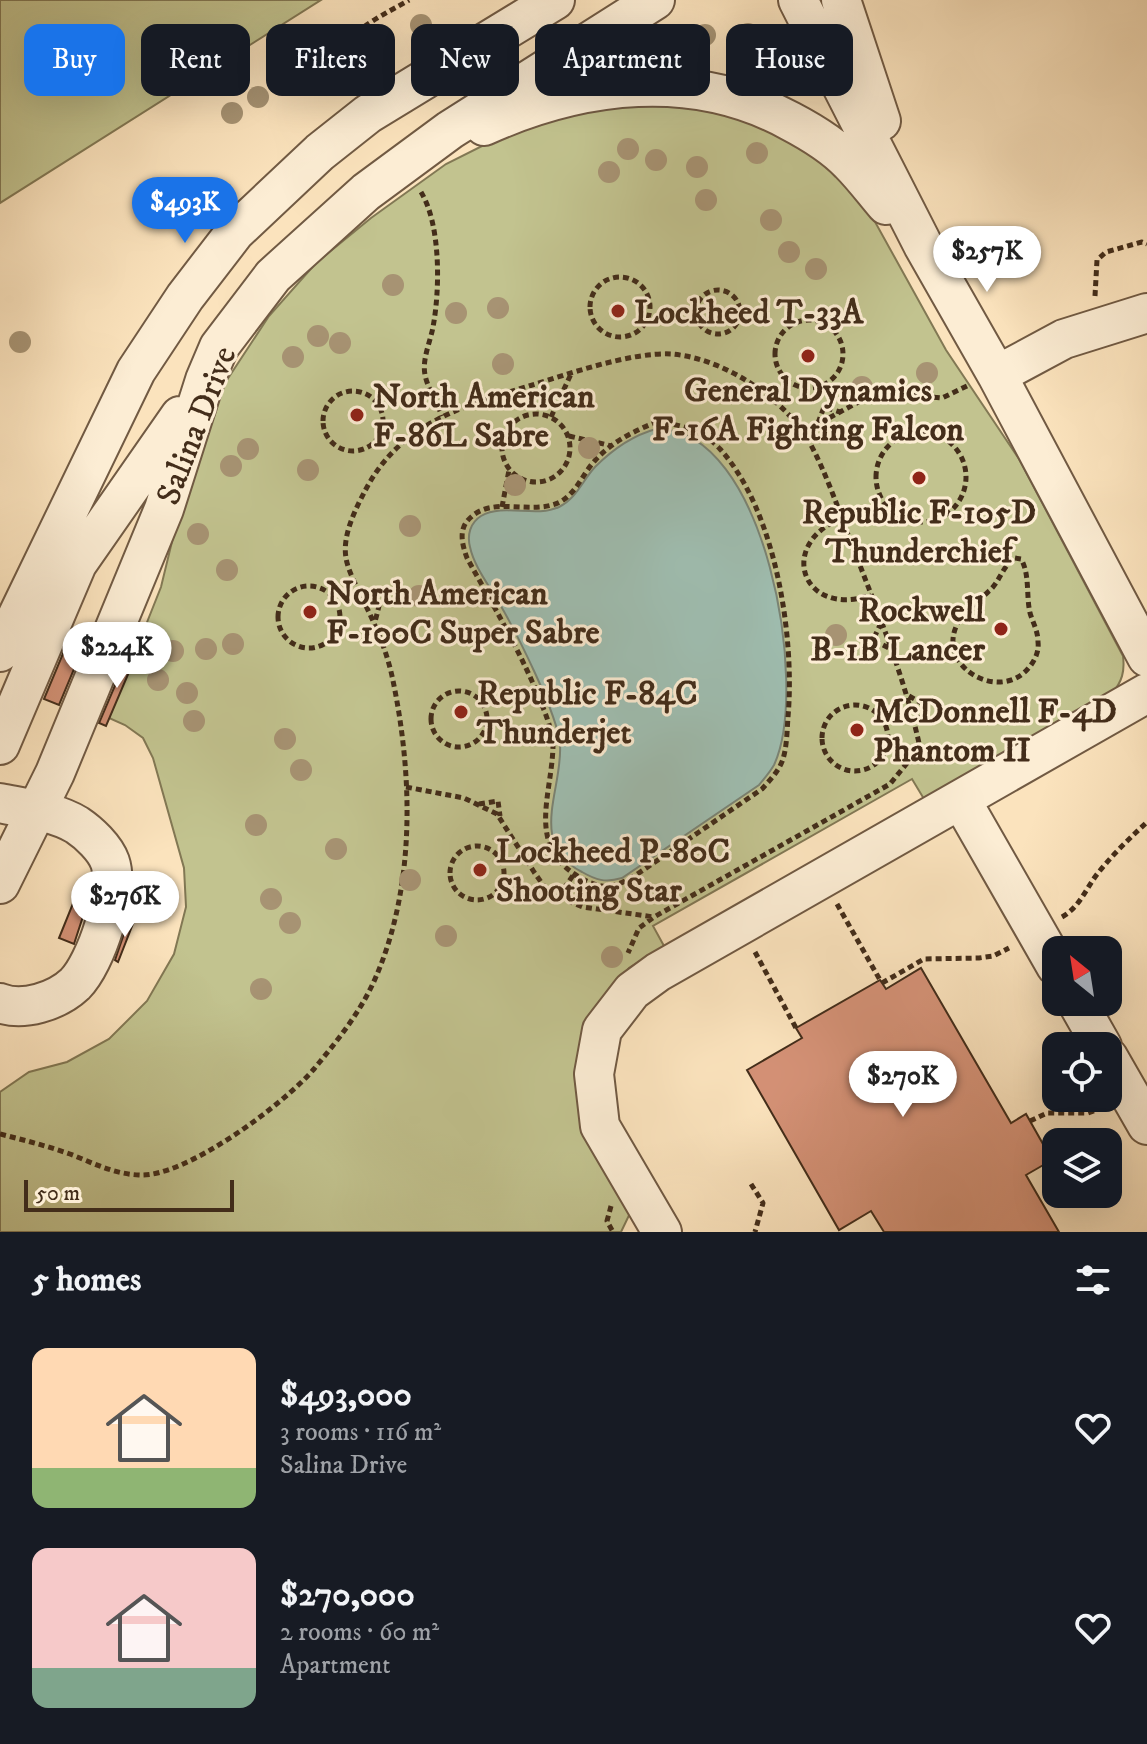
<!DOCTYPE html>
<meta charset="utf-8">
<style>
:root{--surface:#171b24;--page:#242831;--text:#f1f3f6;--muted:#9ea1a6;--accent:#1a73e8}
body{margin:0;font-family:"IM FELL DW Pica",serif;background:var(--page);color:var(--text);height:100vh;display:flex;flex-direction:column;font-size:30px;white-space:nowrap}
*{box-sizing:border-box;margin:0}
p{font-size:26px;color:var(--muted)}
.icon{flex:none;width:44px;height:44px;fill:none;stroke:currentColor;stroke-width:2;stroke-linecap:round;stroke-linejoin:round}
.map{position:relative;height:1232px;overflow:hidden}
.sheet{display:flex;flex-direction:column;background:var(--surface);flex:1}
.sheet>*{flex:none}
.banner{position:absolute;left:24px;top:24px;width:1100px;height:72px;display:flex;gap:16px}
.needle{width:52px;rotate:330deg}
.tools{position:absolute;left:1042px;top:936px;display:grid;gap:16px}
.tools a{display:grid;place-items:center;width:80px;height:80px;border-radius:16px;background:var(--surface);box-shadow:0 8px 32px #0002;font-size:40px}
.scale{position:absolute;left:24px;bottom:20px;width:210px;box-sizing:border-box;padding-left:8px;border:4px solid #432d1a;border-top:0;font-size:22px;line-height:28px;white-space:nowrap;color:#432d1a;-webkit-text-stroke:6px #fcedd4;paint-order:stroke}
.price{position:absolute;translate:-50% -68px;padding:0 18px;border-radius:28px;background:#fff;color:#222;font-size:26px;line-height:52px;filter:drop-shadow(0 2px 4px #0008)}
.price::after{content:'';position:absolute;left:50%;top:48px;width:24px;height:18px;margin-left:-12px;background:inherit;clip-path:polygon(0 0,100% 0,50% 100%)}
.price.active{background:var(--accent);color:#fff}
ul{padding:0;list-style:none}
li{display:flex;align-items:center;gap:24px;height:200px;padding:0 32px}
li span{display:grid;place-items:center;flex:none;width:224px;height:160px;border-radius:16px;color:#555}
li>.icon{margin-inline-start:auto}
span .icon{width:96px;height:96px;fill:#fffc;stroke-width:1}
li b{font-size:34px}
h2{display:flex;justify-content:space-between;align-items:center;height:96px;padding:0 32px;font-size:34px}
.tag{padding:0 28px;border-radius:16px;background:var(--surface);box-shadow:0 8px 32px #0002;font-size:28px;line-height:72px}
.tag.active{background:var(--accent);color:#fff}
.map>svg:first-child{display:block}
.green{fill:#c2c38f;stroke:#827854;stroke-width:2}
.water{fill:#9fbeb1;stroke:#7a8475;stroke-width:2}
.building{fill:#d49176;stroke:#432d1a;stroke-width:2}
.lines{fill:none;stroke-linecap:round;stroke-linejoin:round}
.minor-casing{stroke:#715a43;stroke-width:42}
.path{stroke:#432d1a;stroke-width:5;stroke-dasharray:6 4;stroke-linecap:butt}
.minor{stroke:#fcedd4;stroke-width:38}
.tree{fill:#a79373}
.poi-dot{fill:#8f2418;stroke:#fcedd4;stroke-width:3}
.labels{text-anchor:middle;stroke-width:6;stroke-linejoin:round;paint-order:stroke}
.poi-label{font-size:34px;font-weight:bold;fill:#432d1a;stroke:#fcedd4;text-anchor:start}
.street-label{font-size:34px;fill:#432d1a;stroke:#fcedd4}
</style>
<div class="map">
<svg width="1147" height="1232" viewBox="0 0 1147 1232">
<rect width="100%" height="100%" fill="#fbe3bd"/>
<filter id="stains"><feTurbulence type="fractalNoise" baseFrequency=".0025" numOctaves="4"/><feColorMatrix values="0 0 0 0 .2 0 0 0 0 .09 0 0 0 0 .02 0 0 0 .5 -.17"/></filter>
<radialGradient id="worn" r=".72"><stop offset=".6" stop-color="#630" stop-opacity="0"/><stop offset="1" stop-color="#630" stop-opacity=".3"/></radialGradient>
<!-- green -->
<path class="green" d="M 0,0 L 321,0 L 0,203 Z
M 654,100 L 757,122 L 833,167 L 874,220 L 946,350 L 1019,459 L 1123,656 C 1125,672 1122,681 1112,694 L 924,799 L 912,779 L 653,926 L 664,946 L 629,968 L 600,1006 L 633,1207 L 621,1232 L 0,1232 L 0,1092 L 29,1072 L 67,1062 L 109,1039 L 147,1001 L 174,954 L 186,907 L 184,868 L 153,758 L 143,738 L 125,725 L 109,718 L 161,587 L 202,418 L 269,316 L 316,263 L 371,218 L 446,164 L 496,139 L 547,122 L 593,109 Z"/>
<!-- water -->
<path class="water" d="M 656,429 C 766,426 810,688 774,765 C 770,772 764,779 759,785 L 622,878 C 605,883 596,880 582,872 C 527,844 563,789 560,745 C 558,714 515,630 498,601 C 488,584 474,566 470,547 C 467,535 470,523 481,516 C 504,503 535,518 559,507 C 577,498 582,481 595,467 C 612,450 634,435 656,429 Z"/>
<!-- building -->
<path class="building" d="M 72,632 L 87,638 L 59,705 L 44,699 Z
M 128,655 L 135,658 L 106,726 L 99,723 Z
M 76,896 L 88,901 L 74,944 L 59,938 Z
M 129,919 L 134,921 L 118,962 L 115,960 Z
M 921,968 L 1011,1123 L 1026,1114 L 1052,1160 L 1026,1175 L 1059,1232 L 884,1232 L 871,1211 L 839,1230 L 747,1070 L 802,1038 L 796,1028 L 880,980 L 886,989 Z"/>
<g class="lines">
<defs>
<path id="minor" d="M 798,0 L 923,245 L 997,375 L 1147,657
M 841,0 L 881,121
M 484,126 C 582,82 693,68 790,121 C 811,132 834,146 850,163 C 863,176 874,191 886,205
M 997,375 L 1064,339 L 1147,313
M 0,652 L 136,371 L 185,297 L 235,232 L 320,152 L 368,114 L 555,0
M 0,745 L 77,564 L 180,416
M 961,800 L 1056,966
M 0,803 C 24,808 56,812 77,825 C 89,833 105,848 110,862 C 120,891 96,963 75,984 C 57,1001 23,1012 0,1003
M 0,884 L 55,773 L 164,509 L 205,380 L 219,347 L 273,276 L 366,192 L 450,130 L 655,0
M 1077,1002 L 1102,1046
M 1108,1057 L 1147,1125
M 662,1232 L 600,1126 L 594,1074 L 602,1030 L 632,991 L 658,972 L 1147,693"/>
</defs>
<!-- minor casing -->
<use href="#minor" class="minor-casing"/>
<!-- path -->
<path class="path" d="M 354,85 C 349,77 342,66 342,56 C 342,33 391,11 409,0
M 421,192 C 441,225 440,290 433,327 C 430,343 422,359 425,375 C 428,389 437,403 442,416
M590 307a30 30 0 1 1 60 0a30 30 0 1 1-60 0Z
M696 312a22 22 0 1 1 44 0a22 22 0 1 1-44 0Z
M 1095,296 L 1097,260 L 1106,252 L 1142,242 L 1147,244
M775 354a34 34 0 1 1 68 0a34 34 0 1 1-68 0Z
M323 421a30 30 0 1 1 60 0a30 30 0 1 1-60 0Z
M502 448a34 34 0 1 1 68 0a34 34 0 1 1-68 0Z
M 551,417 L 572,372
M 654,423 C 679,423 703,430 720,449 C 776,511 795,637 788,717 C 787,730 787,746 783,759 C 779,771 770,780 762,789 L 636,875 C 613,888 605,891 581,878 C 525,847 552,796 553,746 C 553,734 547,717 542,705 C 523,656 493,605 467,558 C 462,544 458,529 470,518 C 493,495 532,516 560,502 C 576,493 582,476 592,464 C 608,444 632,432 654,423 Z
M 818,423 L 824,407 L 840,412
M876 477a45 45 0 1 1 90 0a45 45 0 1 1-90 0Z
M 803,432 L 864,399 L 889,393 L 942,398 L 967,386
M 569,436 L 612,446
M 502,507 L 509,470
M 842,518 C 776,544 802,619 871,595
M 1015,558 L 1021,559 C 1030,574 1026,596 1030,613 C 1033,623 1038,631 1038,642 C 1039,650 1036,658 1031,665 C 1002,706 932,666 959,621 C 966,609 979,601 989,591 C 1000,582 1002,566 1015,558 Z
M278 617a31 31 0 1 1 62 0a31 31 0 1 1-62 0Z
M 363,597 L 380,602 L 375,622
M 881,623 L 873,640 L 891,649
M431 719a28 28 0 1 1 56 0a28 28 0 1 1-56 0Z
M 909,696 L 925,705 L 915,722
M822 738a33 33 0 1 1 66 0a33 33 0 1 1-66 0Z
M 406,787 L 464,798 L 497,814 L 534,872 L 548,892 L 558,897 L 583,907 L 654,917
M 479,804 L 498,801 L 500,816
M450 873a27 27 0 1 1 54 0a27 27 0 1 1-54 0Z
M 558,897 L 574,874
M 837,904 L 880,980
M 1062,917 C 1080,907 1086,888 1098,873 C 1113,854 1130,838 1147,822
M 755,952 L 796,1028
M 882,983 L 924,959 L 979,958 L 993,956 L 1009,948
M 1030,1121 L 1047,1113 L 1088,1113 L 1102,1108
M 0,1134 C 24,1140 47,1146 70,1154 C 93,1163 114,1174 139,1175 C 185,1178 284,1104 314,1069 C 337,1041 360,1013 375,979 C 416,886 413,774 392,676 C 386,649 375,624 363,600 C 357,587 348,571 346,558 C 342,535 356,508 366,489 C 401,423 463,406 529,386 C 568,374 631,352 671,354 C 720,358 772,391 801,429 C 819,453 838,508 849,537 C 875,605 903,672 919,743 L 917,751 L 890,784 L 654,917 L 639,928 L 628,953
M 751,1184 L 763,1203 L 755,1232
M 611,1206 L 607,1221 L 613,1232"/>
<!-- minor -->
<use href="#minor" class="minor"/>
</g>
<!-- trees -->
<g class="tree">
<circle cx="421" cy="25" r="11"/>
<circle cx="748" cy="34" r="11"/>
<circle cx="705" cy="35" r="11"/>
<circle cx="258" cy="97" r="11"/>
<circle cx="232" cy="113" r="11"/>
<circle cx="628" cy="149" r="11"/>
<circle cx="757" cy="153" r="11"/>
<circle cx="656" cy="160" r="11"/>
<circle cx="697" cy="167" r="11"/>
<circle cx="609" cy="172" r="11"/>
<circle cx="706" cy="200" r="11"/>
<circle cx="771" cy="220" r="11"/>
<circle cx="789" cy="252" r="11"/>
<circle cx="816" cy="269" r="11"/>
<circle cx="393" cy="285" r="11"/>
<circle cx="498" cy="308" r="11"/>
<circle cx="456" cy="313" r="11"/>
<circle cx="318" cy="336" r="11"/>
<circle cx="20" cy="342" r="11"/>
<circle cx="340" cy="343" r="11"/>
<circle cx="293" cy="357" r="11"/>
<circle cx="503" cy="364" r="11"/>
<circle cx="927" cy="373" r="11"/>
<circle cx="862" cy="387" r="11"/>
<circle cx="589" cy="448" r="11"/>
<circle cx="248" cy="449" r="11"/>
<circle cx="231" cy="466" r="11"/>
<circle cx="308" cy="470" r="11"/>
<circle cx="515" cy="485" r="11"/>
<circle cx="410" cy="526" r="11"/>
<circle cx="198" cy="534" r="11"/>
<circle cx="227" cy="570" r="11"/>
<circle cx="419" cy="596" r="11"/>
<circle cx="836" cy="635" r="11"/>
<circle cx="233" cy="644" r="11"/>
<circle cx="206" cy="649" r="11"/>
<circle cx="173" cy="651" r="11"/>
<circle cx="158" cy="680" r="11"/>
<circle cx="187" cy="693" r="11"/>
<circle cx="194" cy="721" r="11"/>
<circle cx="285" cy="739" r="11"/>
<circle cx="301" cy="770" r="11"/>
<circle cx="256" cy="825" r="11"/>
<circle cx="336" cy="849" r="11"/>
<circle cx="410" cy="880" r="11"/>
<circle cx="271" cy="899" r="11"/>
<circle cx="290" cy="923" r="11"/>
<circle cx="446" cy="936" r="11"/>
<circle cx="612" cy="957" r="11"/>
<circle cx="261" cy="989" r="11"/>
</g>
<!-- markers -->
<g class="poi-dot">
<circle cx="618" cy="311" r="8"/>
<circle cx="808" cy="356" r="8"/>
<circle cx="357" cy="415" r="8"/>
<circle cx="919" cy="478" r="8"/>
<circle cx="310" cy="612" r="8"/>
<circle cx="1001" cy="629" r="8"/>
<circle cx="461" cy="712" r="8"/>
<circle cx="857" cy="730" r="8"/>
<circle cx="480" cy="870" r="8"/>
</g>
<g class="labels">
<!-- poi labels -->
<g class="poi-label">
<text x="634" y="323">Lockheed T-33A</text>
<text x="808" y="401" text-anchor="middle">General Dynamics<tspan x="808" dy="39">F-16A Fighting Falcon</tspan></text>
<text x="373" y="407">North American<tspan x="373" dy="39">F-86L Sabre</tspan></text>
<text x="919" y="523" text-anchor="middle">Republic F-105D<tspan x="919" dy="39">Thunderchief</tspan></text>
<text x="326" y="604">North American<tspan x="326" dy="39">F-100C Super Sabre</tspan></text>
<text x="985" y="621" text-anchor="end">Rockwell<tspan x="985" dy="39">B-1B Lancer</tspan></text>
<text x="477" y="704">Republic F-84C<tspan x="477" dy="39">Thunderjet</tspan></text>
<text x="873" y="722">McDonnell F-4D<tspan x="873" dy="39">Phantom II</tspan></text>
<text x="496" y="862">Lockheed P-80C<tspan x="496" dy="39">Shooting Star</tspan></text>
</g>
<!-- street labels -->
<g class="street-label">
<text transform="translate(195 425) rotate(-69)" y="12">Salina Drive</text>
</g>
</g>
<rect width="100%" height="100%" filter="url(#stains)"/>
<rect width="100%" height="100%" fill="url(#worn)"/>
</svg>
<div class="tools">
<a><svg class="needle" viewBox="-14 -14 28 28"><path d="M0-13l5 13h-10z" fill="#e53935"/><path d="M0 13l5-13h-10z" fill="#9ea1a6"/></svg></a>
<a><svg class="icon" aria-label="locate" viewBox="0 0 24 24"><circle cx="12" cy="12" r="6"/><path d="M12 2v4M12 18v4M2 12h4M18 12h4"/></svg></a>
<a><svg class="icon" aria-label="layers" viewBox="0 0 24 24"><path d="M12 4l9 5-9 5-9-5zM3 14l9 5 9-5"/></svg></a>
</div>
<div class="scale">50 m</div>
<b class="price active" style="left:185px;top:245px">$493K</b>
<b class="price" style="left:987px;top:294px">$257K</b>
<b class="price" style="left:117px;top:690px">$224K</b>
<b class="price" style="left:125px;top:939px">$276K</b>
<b class="price" style="left:903px;top:1119px">$270K</b>
<div class="banner">
<a class="tag active">Buy</a>
<a class="tag">Rent</a>
<a class="tag">Filters</a>
<a class="tag">New</a>
<a class="tag">Apartment</a>
<a class="tag">House</a>
</div>
</div>
<section class="sheet">
<h2>5 homes<svg class="icon" aria-label="filters" viewBox="0 0 24 24"><path d="M4 7h16M4 17h16"/><circle cx="9" cy="7" r="2"/><circle cx="15" cy="17" r="2"/></svg></h2>
<ul>
<li><span style="background:linear-gradient(#ffd9b3 75%,#8fb573 0)"><svg class="icon" aria-label="home" viewBox="0 0 24 24"><path d="M3 11l9-7 9 7M6 9v11h12V9"/></svg></span><div><b>$493,000</b><p>3 rooms · 116 m²</p><p>Salina Drive</p></div><svg class="icon" aria-label="heart" viewBox="0 0 24 24"><path d="M12 20l-8-8c-3-5 5-10 8-4 3-6 11-1 8 4z"/></svg></li>
<li><span style="background:linear-gradient(#f6c9c9 75%,#7fa58c 0)"><svg class="icon" aria-label="home" viewBox="0 0 24 24"><path d="M3 11l9-7 9 7M6 9v11h12V9"/></svg></span><div><b>$270,000</b><p>2 rooms · 60 m²</p><p>Apartment</p></div><svg class="icon" aria-label="heart" viewBox="0 0 24 24"><path d="M12 20l-8-8c-3-5 5-10 8-4 3-6 11-1 8 4z"/></svg></li>
</ul>
</section>
